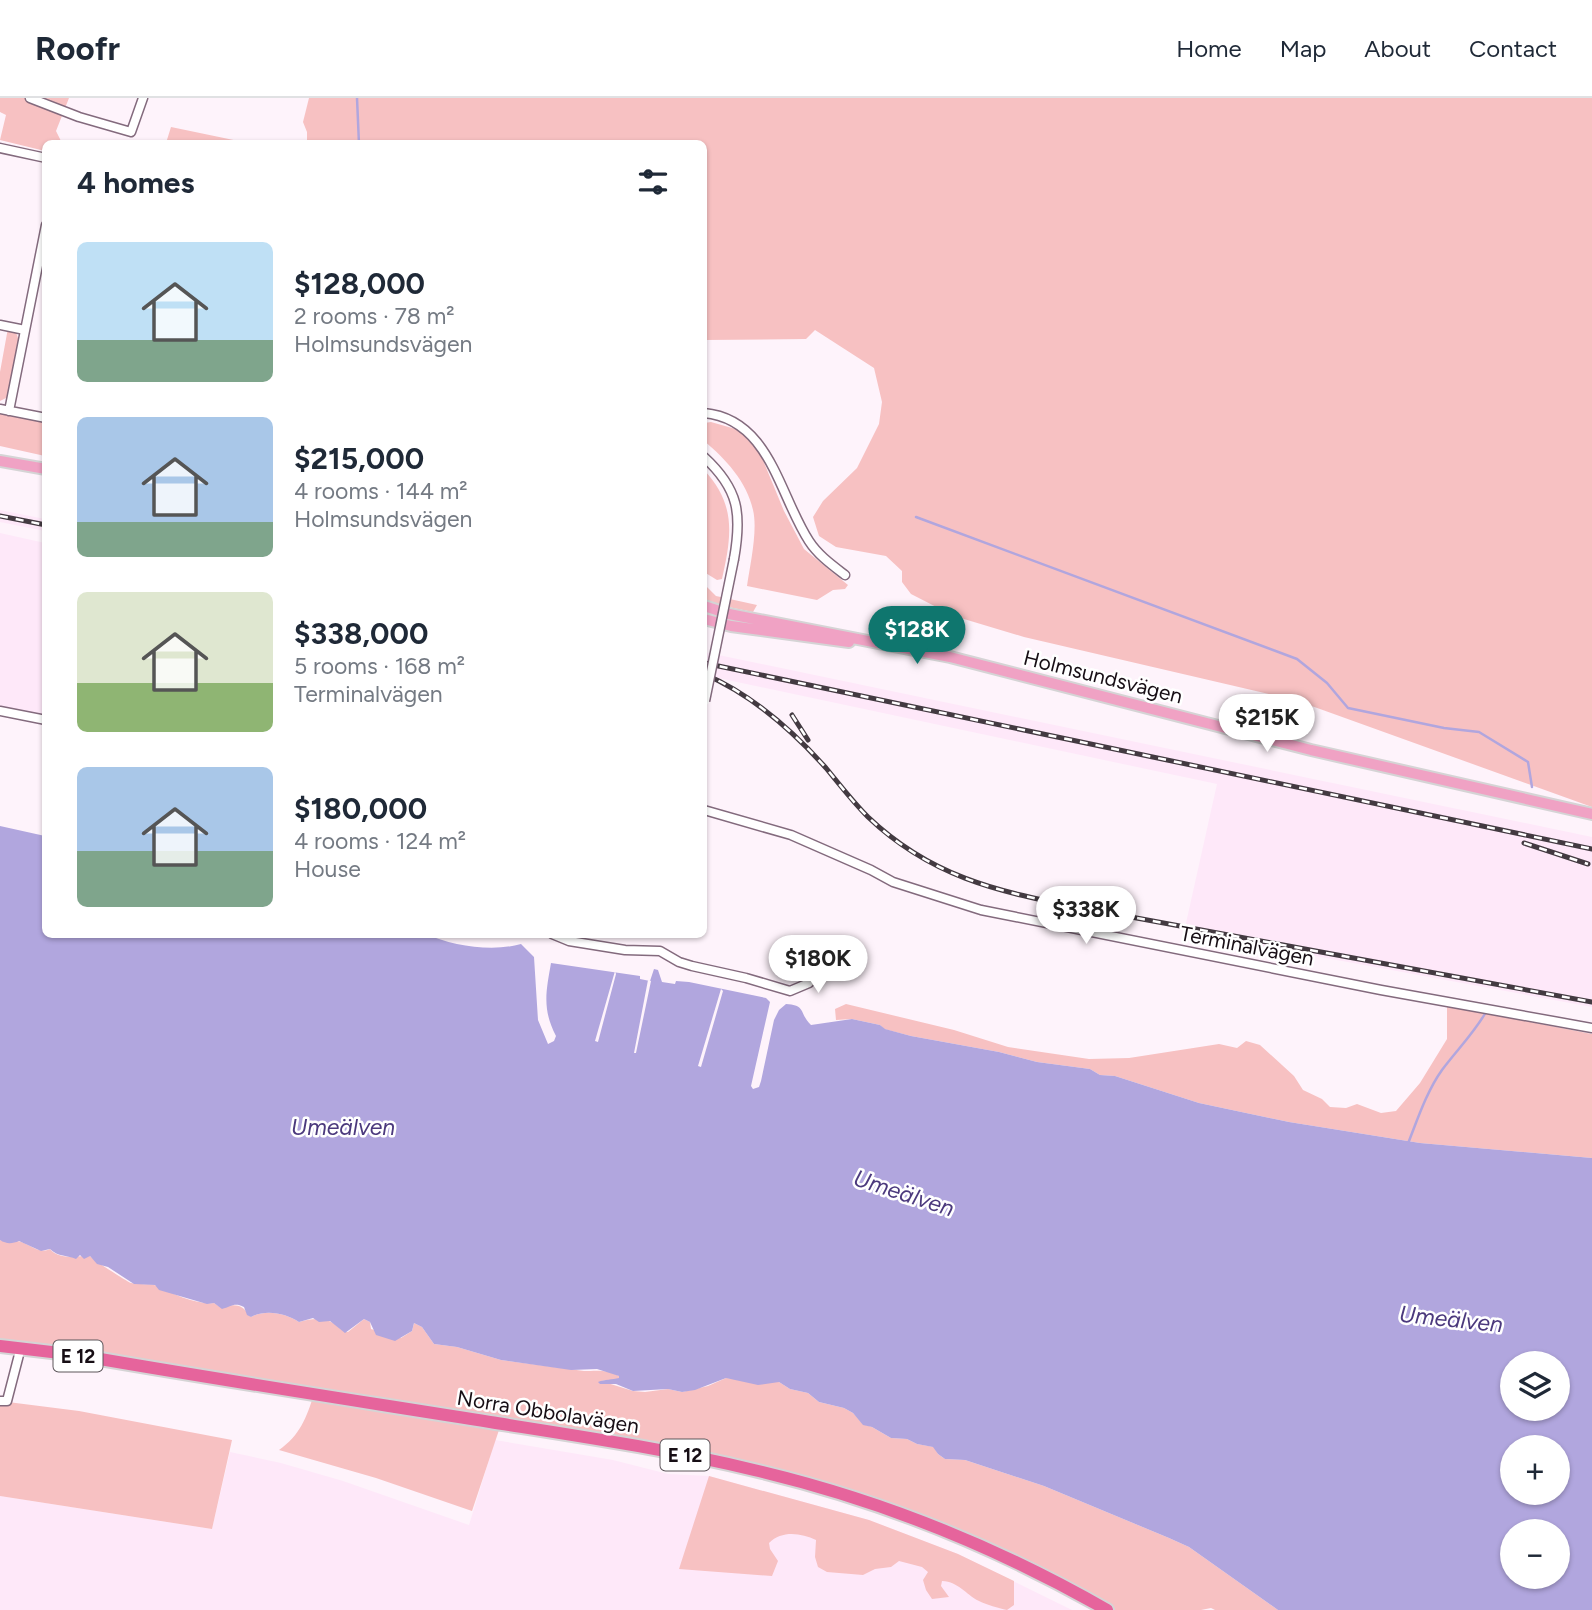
<!DOCTYPE html>
<meta charset="utf-8">
<style>
:root{--surface:#fff;--page:#f2f2f3;--text:#1f2937;--muted:#747a83;--line:#e0e1e3;--accent:#0f766e}
body{margin:0;font-family:Figtree,sans-serif;background:var(--page);color:var(--text);height:100vh;display:flex;flex-direction:column;font-size:26px;white-space:nowrap}
*{box-sizing:border-box;margin:0}
p{font-size:23px;color:var(--muted)}
.icon{flex:none;width:38px;height:38px;fill:none;stroke:currentColor;stroke-width:2;stroke-linecap:round;stroke-linejoin:round}
.map{position:relative;flex:1;overflow:hidden}
.sheet{position:absolute;left:42px;top:42px;width:665px;height:798px;display:flex;flex-direction:column;background:var(--surface);border-radius:10px;box-shadow:0 2px 5px #0004}
.sheet>*{flex:none}
.controls{position:absolute;left:1500px;top:1253px;display:grid;gap:14px}
.controls a{display:grid;place-items:center;width:70px;height:70px;border-radius:50%;background:var(--surface);box-shadow:0 2px 5px #0004;font-size:35px}
.price{position:absolute;translate:-50% -60px;padding:0 16px;border-radius:24px;background:#fff;color:#222;font-size:23px;line-height:46px;filter:drop-shadow(0 2px 4px #0008)}
.price::after{content:'';position:absolute;left:50%;top:42px;width:21px;height:16px;margin-left:-10px;background:inherit;clip-path:polygon(0 0,100% 0,50% 100%)}
.price.selected{background:var(--accent);color:#fff}
ul{padding:0;list-style:none}
li{display:flex;align-items:center;gap:21px;height:175px;padding:0 35px}
li span{display:grid;place-items:center;flex:none;width:196px;height:140px;border-radius:10px;color:#555}
li>.icon{margin-inline-start:auto}
span .icon{width:84px;height:84px;fill:#fffc;stroke-width:1}
li b{font-size:30px}
h2{display:flex;justify-content:space-between;align-items:center;height:84px;padding:0 35px;font-size:30px}
header{display:flex;align-items:center;gap:42px;box-sizing:border-box;height:98px;padding:0 35px;background:var(--surface);border-bottom:2px solid var(--line)}
header strong{font-size:33px}
nav{display:flex;gap:38px;margin-inline-start:auto;font-size:24px}
.map>svg:first-child{display:block}
.built{fill:#fee8f9}
.green{fill:#f7c1c2}
.water{fill:#b1a6de;fill-rule:evenodd}
.pier{fill:#fef3fb}
.lines{fill:none;stroke-linecap:round;stroke-linejoin:round}
.stream{stroke:#b1a6de;stroke-width:2.5}
.minor-casing{stroke:#836a7d;stroke-width:11}
.major-casing{stroke:#d5d4d5;stroke-width:14}
.highway-casing{stroke:#d5d4d5;stroke-width:16}
.minor{stroke:#fff;stroke-width:8}
.major{stroke:#f0a2c4;stroke-width:10}
.highway{stroke:#e6649c;stroke-width:12}
.rail-casing{stroke:#433a41;stroke-width:5}
.rail{stroke:#fff;stroke-width:2.5;stroke-dasharray:8;stroke-linecap:butt}
.minor-bridge-casing{stroke:#836a7d;stroke-width:11;stroke-linecap:butt}
.minor-bridge{stroke:#fff;stroke-width:8}
.labels{text-anchor:middle;stroke-width:5;stroke-linejoin:round;paint-order:stroke}
.shield{fill:#fff;stroke:#5d565b;stroke-width:2}
.shield-label{font-size:19px;font-weight:bold;fill:#170e15}
.street-label{font-size:21px;fill:#170e15;stroke:#fff}
.water-label{font-size:23px;font-style:italic;fill:#4b397d;stroke:#fff}
</style>
<header>
<strong>Roofr</strong>
<nav><a>Home</a><a>Map</a><a>About</a><a>Contact</a></nav>
</header>
<div class="map">
<svg width="1592" height="1512" viewBox="0 0 1592 1512">
<rect width="100%" height="100%" fill="#fef3fb"/>
<!-- built -->
<path class="built" d="M 0,412 L 45,421 L 45,433 L 0,424 Z
M 0,435 L 45,445 L 45,622 L 0,613 Z
M 704,554 L 1592,739 L 1592,909 L 1184,834 L 1217,686 L 704,577 Z
M 495,1342 L 613,1362 L 668,1376 L 709,1378 L 869,1422 L 958,1456 L 1072,1512 L 0,1512 L 0,1398 L 212,1431 L 230,1354 L 281,1365 L 343,1383 L 469,1427 Z"/>
<!-- green -->
<path class="green" d="M 0,0 L 69,0 L 56,33 L 61,43 L 71,45 L 46,46 L 45,53 L 0,42 L 6,17 L 0,14 Z
M 309,0 L 1592,0 L 1592,709 L 1295,602 L 1024,539 L 954,518 L 911,496 L 902,484 L 902,473 L 886,458 L 836,449 L 819,438 L 813,419 L 823,403 L 857,370 L 879,326 L 882,304 L 874,270 L 815,232 L 806,241 L 704,242 L 704,46 L 307,45 L 307,34 L 303,24 Z
M 171,29 L 248,45 L 166,45 Z
M 8,230 L 15,231 L 20,246 L 10,298 L 0,303 L 0,274 Z
M 0,314 L 45,323 L 45,358 L 0,348 Z
M 711,324 L 739,332 L 760,355 L 784,413 L 804,451 L 848,487 L 845,491 L 833,492 L 817,502 L 747,488 C 750,467 758,432 753,412 C 747,384 725,360 704,343 L 704,325 Z
M 704,372 C 736,406 732,437 722,481 L 717,482 L 704,474 Z
M 704,486 L 716,498 L 757,507 L 753,514 L 718,507 L 704,501 Z
M 846,906 L 954,932 L 1008,949 L 1089,961 L 1129,960 L 1219,946 L 1237,950 L 1246,943 L 1260,947 L 1294,978 L 1303,992 L 1322,1001 L 1330,1009 L 1346,1010 L 1357,1006 L 1381,1015 L 1396,1013 L 1420,985 L 1447,941 L 1447,908 L 1592,936 L 1592,1060 L 1420,1045 L 1289,1024 L 1199,1005 L 1115,978 L 1100,977 L 1090,971 L 1037,964 L 999,954 L 911,938 L 884,931 L 880,927 L 852,921 L 836,922 L 835,911 Z
M 0,1142 C 7,1145 10,1142 17,1143 C 28,1144 38,1157 50,1151 C 59,1162 77,1158 90,1158 C 92,1161 126,1183 131,1185 C 139,1187 150,1185 157,1188 C 173,1196 197,1207 214,1205 L 220,1209 C 236,1206 241,1205 251,1219 C 265,1211 286,1215 299,1224 C 311,1221 322,1219 333,1225 C 340,1229 340,1233 348,1234 L 364,1221 L 370,1224 L 371,1231 L 401,1240 L 412,1233 L 414,1225 L 422,1229 L 434,1246 L 457,1249 L 501,1262 L 584,1273 C 597,1273 606,1271 619,1278 L 620,1281 L 601,1283 L 633,1293 L 645,1294 L 668,1291 L 682,1294 L 708,1288 L 726,1280 L 779,1284 L 790,1291 L 808,1295 L 819,1304 L 844,1310 L 853,1315 L 863,1326 L 872,1329 L 891,1340 L 907,1341 L 917,1346 L 934,1349 L 938,1356 L 945,1361 L 965,1362 L 1044,1388 L 1169,1440 L 1189,1449 L 1278,1512 L 1215,1512 L 1211,1510 L 1201,1512 L 1107,1512 L 1036,1474 L 825,1391 L 501,1326 L 472,1413 L 376,1380 L 279,1352 C 300,1337 306,1321 314,1296 L 0,1248 Z
M 0,1303 L 79,1313 L 232,1342 L 212,1431 L 0,1398 Z
M 709,1378 L 869,1422 L 958,1456 L 1014,1483 L 1014,1507 L 1007,1512 C 998,1510 987,1507 979,1503 C 965,1496 959,1484 942,1483 L 941,1488 L 949,1499 L 932,1501 L 926,1492 L 923,1482 L 928,1474 L 922,1469 L 899,1463 L 891,1469 L 875,1471 L 863,1477 L 827,1474 L 818,1469 L 815,1459 L 816,1442 C 801,1435 782,1432 769,1445 L 770,1451 L 778,1463 L 772,1478 L 679,1471 Z"/>
<!-- water -->
<path class="water" d="M 0,728 L 45,738 L 46,836 L 426,836 C 452,848 493,854 521,846 L 534,859 L 538,922 L 548,946 L 554,943 L 556,938 C 542,911 546,894 551,865 L 640,878 L 640,881 L 650,883 L 654,871 L 658,872 L 662,884 L 675,886 L 676,883 L 689,884 L 766,900 L 770,904 L 751,988 L 753,991 L 759,989 L 761,983 L 774,922 L 779,912 L 786,906 C 807,907 799,916 811,927 L 852,921 L 880,927 L 885,931 L 911,938 L 999,954 L 1037,964 L 1090,971 L 1100,977 L 1115,978 L 1199,1005 L 1289,1024 L 1420,1045 L 1592,1060 L 1592,1512 L 1278,1512 L 1189,1449 L 1169,1440 L 1044,1388 L 965,1362 L 945,1361 L 938,1356 L 933,1349 L 917,1346 L 907,1341 L 891,1340 L 872,1329 L 863,1327 L 853,1315 L 844,1310 L 819,1304 L 808,1295 L 790,1291 L 779,1284 L 758,1287 L 726,1280 L 695,1292 L 682,1294 L 668,1291 L 633,1293 L 616,1286 L 600,1286 L 598,1284 C 605,1281 612,1282 619,1280 L 619,1278 L 597,1271 L 571,1272 L 501,1262 L 457,1249 L 434,1246 L 422,1229 L 414,1225 L 412,1233 L 395,1243 L 376,1237 L 370,1224 L 364,1221 L 345,1235 L 330,1223 L 319,1224 L 313,1220 L 299,1224 C 286,1215 265,1211 251,1219 L 247,1217 L 244,1209 C 234,1204 231,1209 222,1211 L 214,1205 L 207,1206 L 159,1192 L 155,1187 L 134,1186 L 108,1169 L 97,1166 L 90,1158 L 84,1161 L 80,1157 L 76,1161 C 68,1157 58,1159 50,1151 L 41,1153 L 19,1143 C 12,1146 6,1146 0,1142 ZM 1512,1265 L 1558,1265 L 1558,1311 L 1512,1311 ZM 1512,1349 L 1558,1349 L 1558,1395 L 1512,1395 ZM 1512,1433 L 1558,1433 L 1558,1479 L 1512,1479 Z"/>
<!-- pier -->
<path class="pier" d="M 615,873 L 616,876 L 598,944 L 595,943 Z
M 648,882 L 651,883 L 636,955 L 634,955 Z
M 721,891 L 723,893 L 701,969 L 698,968 Z"/>
<g class="lines">
<!-- stream -->
<path class="stream" d="M 357,0 L 359,46
M 916,419 L 1297,561 L 1327,585 L 1348,610 L 1444,630 L 1479,634 L 1528,664 L 1532,689
M 1409,1043 C 1418,1020 1427,993 1442,972 C 1457,952 1474,935 1486,914"/>
<defs>
<path id="minor" d="M 30,0 L 79,19 L 131,34 L 143,0
M 0,50 L 46,60
M 0,227 L 25,232
M 0,311 L 46,320
M 9,313 L 46,127
M 704,315 C 770,321 779,397 809,443 C 818,457 832,467 845,477
M 704,359 C 739,391 742,416 734,461
M 0,613 L 46,622
M 704,712 L 791,737 L 871,772 L 893,784 L 981,812 L 1381,892 L 1592,930
M 552,836 L 569,843 L 625,852 L 660,853 L 679,864 L 692,868 L 746,880 L 790,893 L 809,885 L 821,868
M 0,1303 L 7,1303 L 21,1249"/>
<path id="major" d="M 0,363 L 46,371
M 704,508 L 729,516 L 950,559 L 1311,652 L 1592,716
M 704,521 L 731,528 L 849,544"/>
<path id="highway" d="M 0,1248 L 77,1257 C 214,1281 352,1302 490,1324 C 578,1338 667,1351 754,1372 C 878,1401 997,1449 1107,1512"/>
</defs>
<!-- minor casing -->
<use href="#minor" class="minor-casing"/>
<!-- major casing -->
<use href="#major" class="major-casing"/>
<!-- highway casing -->
<use href="#highway" class="highway-casing"/>
<!-- minor -->
<use href="#minor" class="minor"/>
<!-- major -->
<use href="#major" class="major"/>
<!-- highway -->
<use href="#highway" class="highway"/>
<defs>
<path id="rail" d="M 0,418 L 46,427
M 704,565 L 1592,751
M 704,576 C 751,596 792,632 826,670 C 840,687 853,704 868,719 C 930,778 995,793 1077,809 L 1592,904
M 792,617 L 808,642
M 1524,745 L 1588,766"/>
</defs>
<!-- rail casing -->
<use href="#rail" class="rail-casing"/>
<!-- rail -->
<use href="#rail" class="rail"/>
<defs>
<path id="minor-bridge" d="M 705,603 L 734,461"/>
</defs>
<!-- minor-bridge casing -->
<use href="#minor-bridge" class="minor-bridge-casing"/>
<!-- minor-bridge -->
<use href="#minor-bridge" class="minor-bridge"/>
</g>
<g class="labels">
<!-- shield labels -->
<g class="shield">
<rect x="53.5" y="1242.5" width="49" height="31" rx="5"/>
<rect x="660.5" y="1341.5" width="49" height="31" rx="5"/>
</g>
<g class="shield-label">
<text x="78" y="1265">E 12</text>
<text x="685" y="1364">E 12</text>
</g>
<!-- street labels -->
<g class="street-label">
<text transform="translate(1103 579) rotate(14)" y="7">Holmsundsvägen</text>
<text transform="translate(1247 848) rotate(11)" y="7">Terminalvägen</text>
<text transform="translate(548 1314) rotate(9)" y="7">Norra Obbolavägen</text>
</g>
<!-- water labels -->
<g class="water-label">
<text x="343" y="1037">Umeälven</text>
<text transform="translate(904 1095) rotate(18)" y="8">Umeälven</text>
<text transform="translate(1451 1221) rotate(6)" y="8">Umeälven</text>
</g>
</g>
</svg>
<div class="controls">
<a><svg class="icon" aria-label="layers" viewBox="0 0 24 24"><path d="M12 4l9 5-9 5-9-5zM3 14l9 5 9-5"/></svg></a>
<a>+</a>
<a>−</a>
</div>
<b class="price selected" style="left:917px;top:568px">$128K</b>
<b class="price" style="left:1267px;top:656px">$215K</b>
<b class="price" style="left:1086px;top:848px">$338K</b>
<b class="price" style="left:818px;top:897px">$180K</b>
<section class="sheet">
<h2>4 homes<svg class="icon" aria-label="filters" viewBox="0 0 24 24"><path d="M4 7h16M4 17h16"/><circle cx="9" cy="7" r="2"/><circle cx="15" cy="17" r="2"/></svg></h2>
<ul>
<li><span style="background:linear-gradient(#bfe0f5 70%,#7fa58c 0)"><svg class="icon" aria-label="home" viewBox="0 0 24 24"><path d="M3 11l9-7 9 7M6 9v11h12V9"/></svg></span><div><b>$128,000</b><p>2 rooms · 78 m²</p><p>Holmsundsvägen</p></div></li>
<li><span style="background:linear-gradient(#a9c7e8 75%,#7fa58c 0)"><svg class="icon" aria-label="home" viewBox="0 0 24 24"><path d="M3 11l9-7 9 7M6 9v11h12V9"/></svg></span><div><b>$215,000</b><p>4 rooms · 144 m²</p><p>Holmsundsvägen</p></div></li>
<li><span style="background:linear-gradient(#dfe7d0 65%,#8fb573 0)"><svg class="icon" aria-label="home" viewBox="0 0 24 24"><path d="M3 11l9-7 9 7M6 9v11h12V9"/></svg></span><div><b>$338,000</b><p>5 rooms · 168 m²</p><p>Terminalvägen</p></div></li>
<li><span style="background:linear-gradient(#a9c7e8 60%,#7fa58c 0)"><svg class="icon" aria-label="home" viewBox="0 0 24 24"><path d="M3 11l9-7 9 7M6 9v11h12V9"/></svg></span><div><b>$180,000</b><p>4 rooms · 124 m²</p><p>House</p></div></li>
</ul>
</section>
</div>
